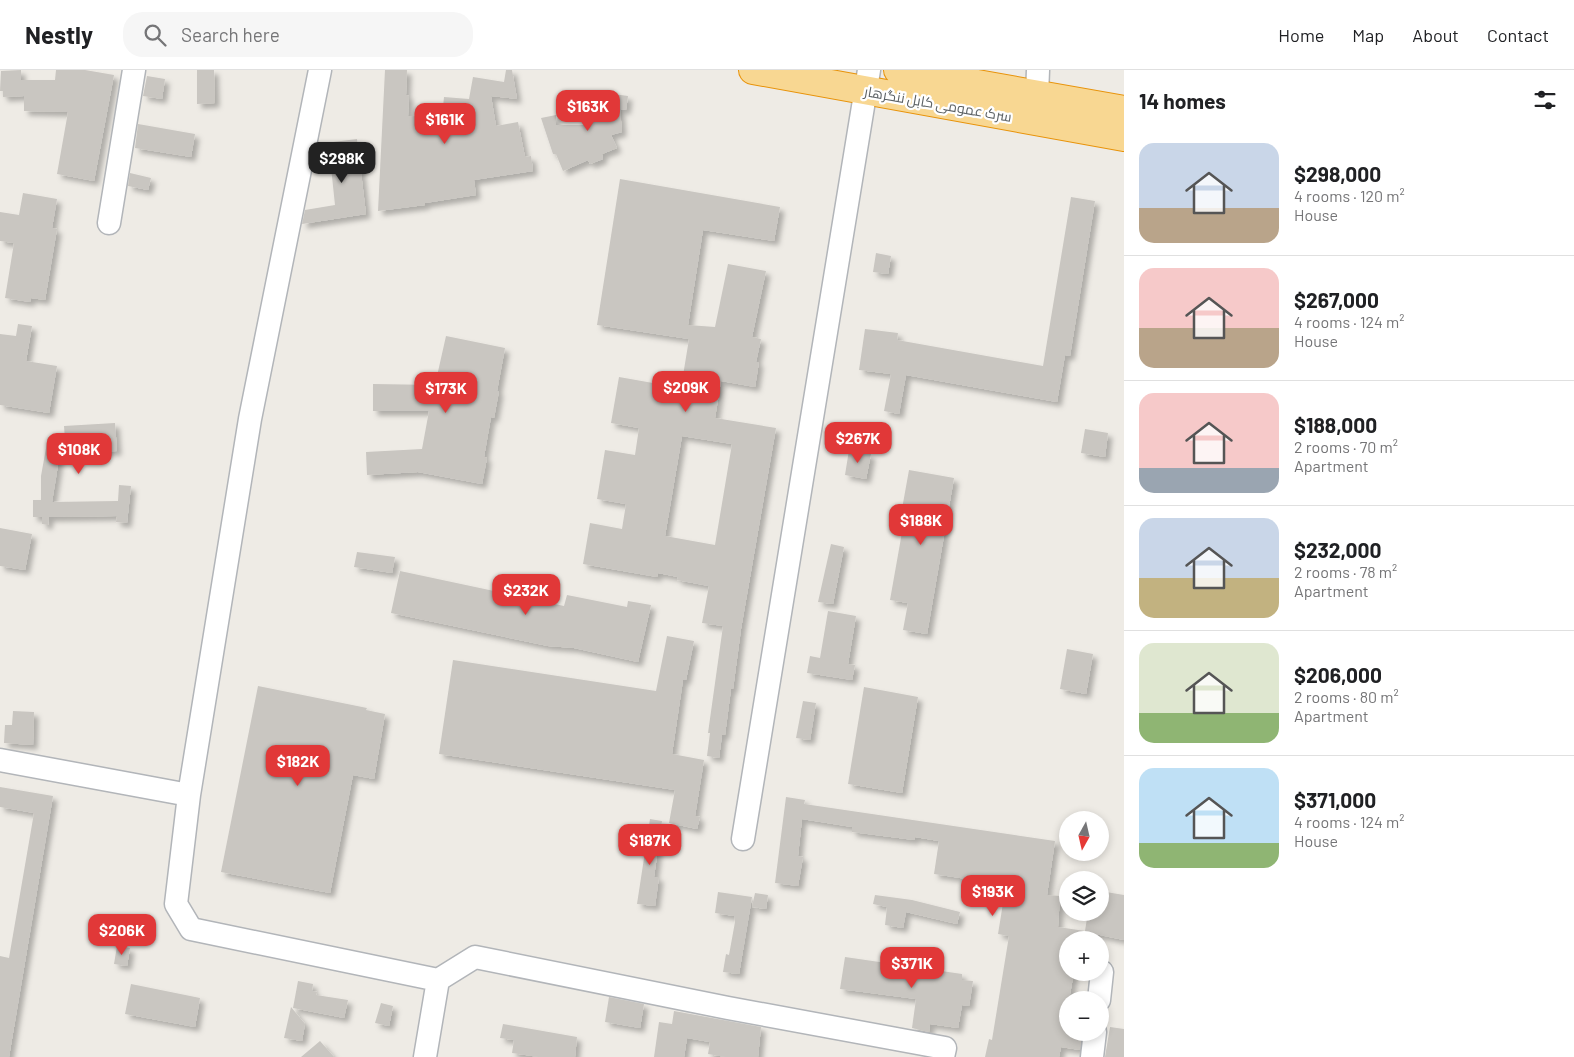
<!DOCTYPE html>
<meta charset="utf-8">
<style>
:root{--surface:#fff;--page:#f6f6f6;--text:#202124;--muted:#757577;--line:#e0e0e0;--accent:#e13838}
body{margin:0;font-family:Barlow,Cairo,sans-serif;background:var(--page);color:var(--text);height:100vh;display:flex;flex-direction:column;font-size:19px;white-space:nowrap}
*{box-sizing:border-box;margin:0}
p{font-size:16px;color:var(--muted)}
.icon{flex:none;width:28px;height:28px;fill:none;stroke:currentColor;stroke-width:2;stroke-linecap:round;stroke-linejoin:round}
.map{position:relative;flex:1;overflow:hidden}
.sheet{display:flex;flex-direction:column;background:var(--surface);width:450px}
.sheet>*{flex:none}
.needle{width:32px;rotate:188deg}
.fabs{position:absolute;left:1059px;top:741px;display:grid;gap:10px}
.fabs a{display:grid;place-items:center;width:50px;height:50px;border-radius:50%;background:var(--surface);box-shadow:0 2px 8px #0003;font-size:25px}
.price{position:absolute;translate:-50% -42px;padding:0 11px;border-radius:10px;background:var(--accent);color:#fff;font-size:16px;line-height:32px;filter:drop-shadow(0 1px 2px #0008)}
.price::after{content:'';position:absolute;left:50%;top:30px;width:15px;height:11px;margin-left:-8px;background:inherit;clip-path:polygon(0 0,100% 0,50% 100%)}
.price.on{background:#222;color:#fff}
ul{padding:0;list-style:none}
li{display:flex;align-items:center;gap:15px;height:125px;padding:0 15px}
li+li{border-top:1px solid var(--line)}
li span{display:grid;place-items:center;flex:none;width:140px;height:100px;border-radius:15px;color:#555}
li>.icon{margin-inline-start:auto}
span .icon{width:60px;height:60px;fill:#fffc;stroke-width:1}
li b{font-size:21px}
h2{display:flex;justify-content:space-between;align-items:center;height:60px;padding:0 15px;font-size:21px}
header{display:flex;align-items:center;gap:30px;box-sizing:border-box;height:70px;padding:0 25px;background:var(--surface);border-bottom:1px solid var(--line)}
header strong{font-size:24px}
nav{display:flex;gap:28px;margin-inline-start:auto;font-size:18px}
.search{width:350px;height:45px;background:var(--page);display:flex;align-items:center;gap:12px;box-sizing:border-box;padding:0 18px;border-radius:20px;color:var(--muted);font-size:19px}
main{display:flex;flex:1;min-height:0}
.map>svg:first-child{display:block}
.building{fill:#c9c6c1;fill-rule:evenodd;filter:url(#shadow)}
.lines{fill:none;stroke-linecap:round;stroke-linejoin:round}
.minor-casing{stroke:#b2b5b9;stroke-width:25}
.highway-casing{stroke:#e8930a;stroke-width:30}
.minor{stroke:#fff;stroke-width:22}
.highway{stroke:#f8d792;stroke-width:28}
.labels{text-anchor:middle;stroke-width:4.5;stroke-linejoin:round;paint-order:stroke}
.street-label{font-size:14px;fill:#5c6164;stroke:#fff}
</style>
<header>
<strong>Nestly</strong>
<div class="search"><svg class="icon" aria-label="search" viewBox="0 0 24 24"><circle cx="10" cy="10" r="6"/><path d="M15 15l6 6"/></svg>Search here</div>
<nav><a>Home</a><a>Map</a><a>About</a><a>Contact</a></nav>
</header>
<main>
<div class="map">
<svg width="1124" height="987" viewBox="0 0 1124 987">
<defs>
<filter id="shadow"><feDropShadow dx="4.5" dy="4.5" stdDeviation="2.5" flood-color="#0004"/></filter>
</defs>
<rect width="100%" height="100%" fill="#eeebe5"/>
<!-- building -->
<path class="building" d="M 21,0 L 21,10 L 55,10 L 56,0 L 85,0 L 114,5 L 94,111 L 57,104 L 68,42 L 24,41 L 24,26 L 3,27 L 3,21 L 0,21 L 1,1 Z
M 197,0 L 214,0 L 215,33 L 197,34 Z
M 385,0 L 407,0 L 406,25 L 409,26 L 408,46 L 442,47 L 444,27 L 469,29 L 473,7 L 504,12 L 506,0 L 512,0 L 517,29 L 491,26 L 496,56 L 518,52 L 525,87 L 531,86 L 533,101 L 474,110 L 476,125 L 425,133 L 425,135 L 378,141 Z
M 147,6 L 165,9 L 162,29 L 143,26 Z
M 592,21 L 628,26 L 626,40 L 620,39 L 622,62 L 611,65 L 617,78 L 602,84 L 603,89 L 590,94 L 588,90 L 563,101 L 556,84 L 553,84 L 541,48 L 556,45 L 556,55 L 584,55 L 584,47 L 588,46 L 589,39 L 595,38 L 589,38 Z
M 138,54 L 195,64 L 191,87 L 135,78 Z
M 357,69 L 366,144 L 302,154 L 305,140 L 335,135 L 331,97 L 328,98 L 325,73 Z
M 130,103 L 151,108 L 148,120 L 128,116 Z
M 620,109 L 780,137 L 774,171 L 703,160 L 688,255 L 715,257 L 728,194 L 766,201 L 752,267 L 761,269 L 756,292 L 759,292 L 755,317 L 721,311 L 715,348 L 776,358 L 741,559 L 733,619 L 731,619 L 725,665 L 722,665 L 719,688 L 707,686 L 710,663 L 708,663 L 723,556 L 702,553 L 709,516 L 677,510 L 678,507 L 658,503 L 657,507 L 583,494 L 590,453 L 622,459 L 626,434 L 597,429 L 605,380 L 635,385 L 639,358 L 611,353 L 619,307 L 681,318 L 689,269 L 597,255 ZM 682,366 L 732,374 L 715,475 L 665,466 Z
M 23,123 L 57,129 L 52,158 L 57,159 L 45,230 L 31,228 L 30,232 L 5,228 L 14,173 L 0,171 L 0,142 L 19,145 Z
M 1071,127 L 1095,131 L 1070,286 L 1065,285 L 1057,332 L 906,305 L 899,344 L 884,341 L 891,304 L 859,300 L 865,259 L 898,263 L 897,270 L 1043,296 Z
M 876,183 L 891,186 L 888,204 L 873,202 Z
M 18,254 L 32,256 L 26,291 L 57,296 L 49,343 L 0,335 L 0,264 L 16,266 Z
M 446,266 L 505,278 L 497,321 L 499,321 L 494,348 L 491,347 L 484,387 L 487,388 L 482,414 L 418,402 L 367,405 L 366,382 L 422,379 L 429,341 L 373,341 L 373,314 L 435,315 Z
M 115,353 L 117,381 L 60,383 L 52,432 L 118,431 L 119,415 L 131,416 L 127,453 L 116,452 L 117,446 L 49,447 L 48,455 L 42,454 L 42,447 L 33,447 L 33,430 L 41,430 L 41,406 L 48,367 L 65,370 L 64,356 Z
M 852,355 L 865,358 L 861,378 L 848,376 Z
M 1085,359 L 1108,363 L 1105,387 L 1081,383 Z
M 849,380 L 871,384 L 866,409 L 845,405 Z
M 909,400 L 954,408 L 927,564 L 903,560 L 908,533 L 890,530 L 904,451 L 900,450 Z
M 0,458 L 32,464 L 25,500 L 0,496 Z
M 831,474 L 844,477 L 833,534 L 818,532 Z
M 357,482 L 395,487 L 392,503 L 354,497 Z
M 400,501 L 564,536 L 567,525 L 627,537 L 628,531 L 651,535 L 638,592 L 574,578 L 548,576 L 391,543 Z
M 828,541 L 856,546 L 848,594 L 855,595 L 852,610 L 807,603 L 810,586 L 820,588 Z
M 667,566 L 694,571 L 686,610 L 683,610 L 672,684 L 704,690 L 695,746 L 700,747 L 697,759 L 669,753 L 675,720 L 439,684 L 453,590 L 656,621 Z
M 1067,579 L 1093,584 L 1086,624 L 1060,619 Z
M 258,616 L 367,638 L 366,640 L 385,644 L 374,709 L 353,705 L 330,823 L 221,802 Z
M 864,617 L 918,627 L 902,723 L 848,714 Z
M 803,631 L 816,633 L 810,670 L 796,668 Z
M 13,641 L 34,642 L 33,675 L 4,673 L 5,655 L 12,655 Z
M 0,717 L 53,726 L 9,987 L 0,987 L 0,886 L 9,888 L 34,743 L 0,737 Z
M 786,727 L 805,730 L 804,734 L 1055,771 L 1047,825 L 1060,826 L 1058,857 L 1085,861 L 1088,842 L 1100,842 L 1100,821 L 1124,825 L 1124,870 L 1095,864 L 1094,870 L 1068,870 L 1068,902 L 1074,902 L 1069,930 L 1068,930 L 1068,962 L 1082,962 L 1080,980 L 1061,977 L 1059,987 L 985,987 L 989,969 L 992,970 L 1009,866 L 998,864 L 1006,815 L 934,804 L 939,771 L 915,767 L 914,770 L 852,762 L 852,757 L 802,749 L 798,786 L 803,787 L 798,816 L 775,813 Z
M 650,749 L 662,751 L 654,807 L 659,807 L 655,836 L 637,834 Z
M 718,822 L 752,827 L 739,904 L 723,902 L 726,884 L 729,885 L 735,852 L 734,846 L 715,843 Z
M 755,823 L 768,825 L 766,839 L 752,837 Z
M 875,825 L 912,830 L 960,842 L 957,854 L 906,842 L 903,858 L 885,855 L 887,837 L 873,834 Z
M 117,876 L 130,878 L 127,896 L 114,894 Z
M 845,887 L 962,904 L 962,910 L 973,911 L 969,936 L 962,935 L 958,958 L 930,954 L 929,962 L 912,958 L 916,929 L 840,919 Z
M 298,911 L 313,914 L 312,921 L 317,922 L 316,925 L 348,930 L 344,948 L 293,938 Z
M 131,914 L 200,928 L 195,957 L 125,944 Z
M 609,927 L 644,934 L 640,958 L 605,952 Z
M 381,933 L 393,936 L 389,956 L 375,953 Z
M 291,937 L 305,954 L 302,971 L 284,968 Z
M 674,941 L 761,957 L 758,987 L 726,987 L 708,984 L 710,972 L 687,968 L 684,987 L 654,987 L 659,952 L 672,954 Z
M 503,954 L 577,967 L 575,987 L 539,987 L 512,983 L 514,970 L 500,968 Z
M 1110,957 L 1124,959 L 1124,987 L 1105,987 Z
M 320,971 L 334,987 L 301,987 Z"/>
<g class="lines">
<defs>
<path id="minor" d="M 320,0 L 250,349 L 189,725 L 176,834 L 191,859 L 438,910 L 475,887 L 728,938 L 945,978 L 943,987
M 1037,25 L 1038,0
M 109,153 L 134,0
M 0,690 L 189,725
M 743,769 L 869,0
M 1099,930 L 1102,902
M 425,987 L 438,910
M 1092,987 L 1095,962"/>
<path id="highway" d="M 753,0 L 1124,67
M 898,0 L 1124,40"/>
</defs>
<!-- minor casing -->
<use href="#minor" class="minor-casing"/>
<!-- highway casing -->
<use href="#highway" class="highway-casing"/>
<!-- minor -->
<use href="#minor" class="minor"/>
<!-- highway -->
<use href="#highway" class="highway"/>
</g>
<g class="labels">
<!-- street labels -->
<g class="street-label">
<text transform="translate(938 34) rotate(10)" y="5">سرک عمومی کابل ننگرهار</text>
</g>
</g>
</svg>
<div class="fabs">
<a><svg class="needle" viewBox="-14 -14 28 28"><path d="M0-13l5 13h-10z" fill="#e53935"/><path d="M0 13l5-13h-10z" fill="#757577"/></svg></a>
<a><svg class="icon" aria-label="layers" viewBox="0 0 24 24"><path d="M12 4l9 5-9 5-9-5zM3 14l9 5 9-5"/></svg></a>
<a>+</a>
<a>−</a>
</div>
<b class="price" style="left:588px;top:62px">$163K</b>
<b class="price" style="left:445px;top:75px">$161K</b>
<b class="price on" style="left:342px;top:114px">$298K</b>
<b class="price" style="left:686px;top:343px">$209K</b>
<b class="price" style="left:446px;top:344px">$173K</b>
<b class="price" style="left:858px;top:394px">$267K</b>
<b class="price" style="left:79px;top:405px">$108K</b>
<b class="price" style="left:921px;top:476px">$188K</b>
<b class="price" style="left:526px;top:546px">$232K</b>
<b class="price" style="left:298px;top:717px">$182K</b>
<b class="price" style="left:650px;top:796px">$187K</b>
<b class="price" style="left:993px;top:847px">$193K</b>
<b class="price" style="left:122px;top:886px">$206K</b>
<b class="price" style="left:912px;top:919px">$371K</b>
</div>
<section class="sheet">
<h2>14 homes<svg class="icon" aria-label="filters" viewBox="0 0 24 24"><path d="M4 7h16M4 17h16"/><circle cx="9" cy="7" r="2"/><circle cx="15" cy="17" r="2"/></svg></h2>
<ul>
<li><span style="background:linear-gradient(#c9d6e8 65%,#b9a48a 0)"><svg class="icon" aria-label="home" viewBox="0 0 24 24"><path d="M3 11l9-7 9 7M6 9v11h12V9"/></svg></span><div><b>$298,000</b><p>4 rooms · 120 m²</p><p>House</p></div></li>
<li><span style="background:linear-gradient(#f6c9c9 60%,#b9a48a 0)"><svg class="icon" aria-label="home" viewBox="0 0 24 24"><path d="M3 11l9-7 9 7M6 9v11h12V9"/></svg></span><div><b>$267,000</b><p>4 rooms · 124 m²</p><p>House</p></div></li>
<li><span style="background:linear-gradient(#f6c9c9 75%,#9aa5b1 0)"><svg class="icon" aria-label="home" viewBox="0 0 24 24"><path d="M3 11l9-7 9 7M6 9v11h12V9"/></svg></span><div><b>$188,000</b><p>2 rooms · 70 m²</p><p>Apartment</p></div></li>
<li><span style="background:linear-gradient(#c9d6e8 60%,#c2b280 0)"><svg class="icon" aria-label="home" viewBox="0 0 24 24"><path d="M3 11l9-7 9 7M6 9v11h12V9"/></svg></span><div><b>$232,000</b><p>2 rooms · 78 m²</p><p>Apartment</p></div></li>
<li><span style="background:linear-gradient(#dfe7d0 70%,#8fb573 0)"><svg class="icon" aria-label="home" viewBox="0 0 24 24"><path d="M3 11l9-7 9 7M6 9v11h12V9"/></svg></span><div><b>$206,000</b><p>2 rooms · 80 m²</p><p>Apartment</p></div></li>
<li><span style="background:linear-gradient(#bfe0f5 75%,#8fb573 0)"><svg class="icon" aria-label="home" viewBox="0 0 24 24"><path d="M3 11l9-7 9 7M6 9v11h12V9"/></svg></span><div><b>$371,000</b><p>4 rooms · 124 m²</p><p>House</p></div></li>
</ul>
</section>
</main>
